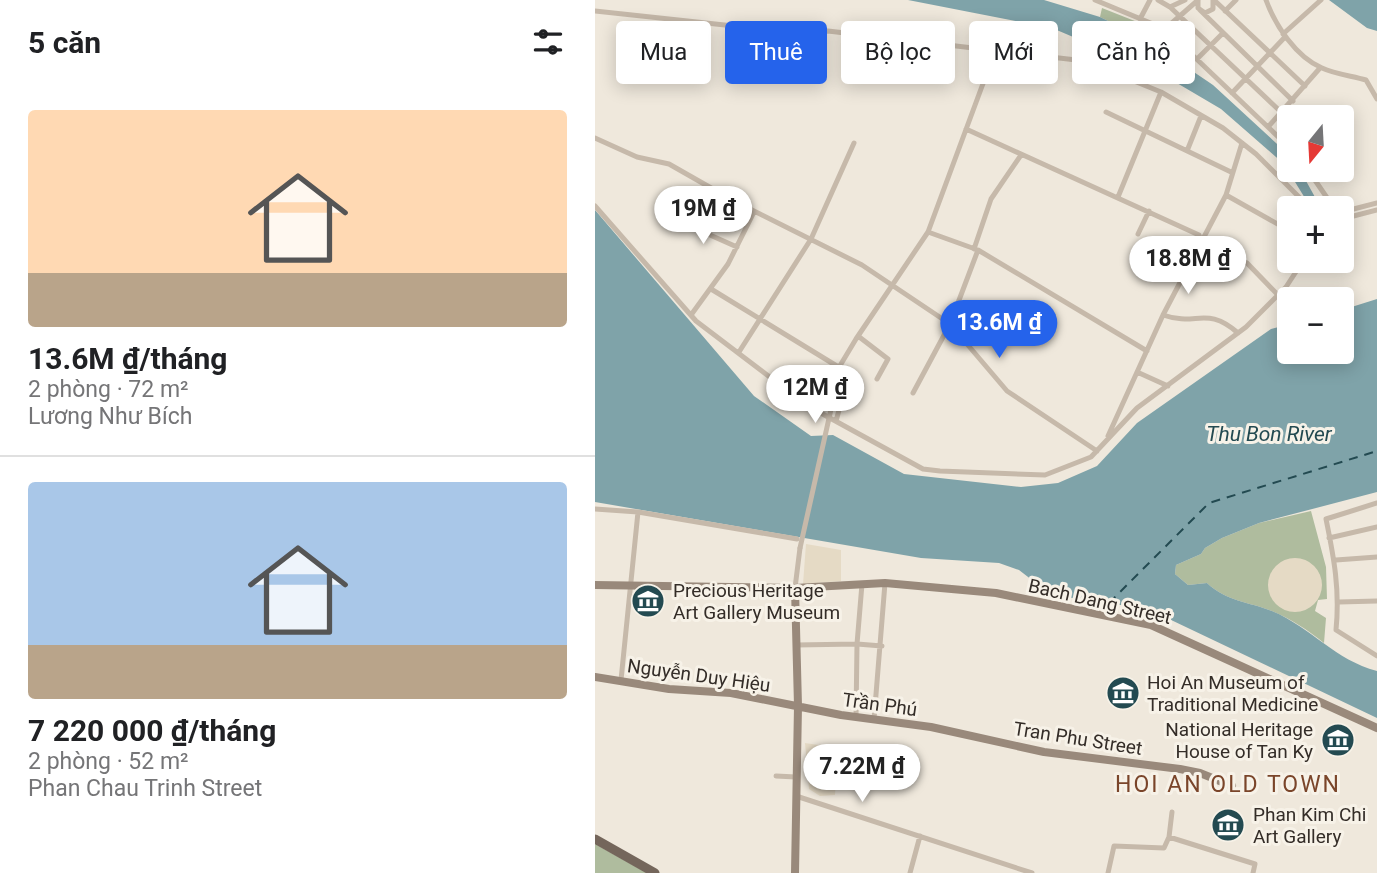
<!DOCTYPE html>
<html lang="vi">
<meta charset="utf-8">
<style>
:root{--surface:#fff;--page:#f2f2f2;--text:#202124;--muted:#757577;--line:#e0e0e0;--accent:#2563eb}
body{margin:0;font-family:Roboto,sans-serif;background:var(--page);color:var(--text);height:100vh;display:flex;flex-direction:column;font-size:26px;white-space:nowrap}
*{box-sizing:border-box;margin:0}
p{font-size:23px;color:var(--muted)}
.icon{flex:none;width:38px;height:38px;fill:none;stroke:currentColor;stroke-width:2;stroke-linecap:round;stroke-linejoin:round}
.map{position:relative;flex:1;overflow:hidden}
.side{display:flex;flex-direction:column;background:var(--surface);width:595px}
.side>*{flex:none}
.top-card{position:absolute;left:21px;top:21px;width:654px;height:63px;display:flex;gap:14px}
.needle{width:46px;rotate:198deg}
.fabs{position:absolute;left:682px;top:105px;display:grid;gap:14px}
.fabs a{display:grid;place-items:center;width:77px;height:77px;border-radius:7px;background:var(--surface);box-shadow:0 4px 18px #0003;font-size:35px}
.price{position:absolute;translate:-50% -60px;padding:0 16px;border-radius:24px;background:#fff;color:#222;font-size:23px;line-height:46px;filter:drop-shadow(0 2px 4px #0008)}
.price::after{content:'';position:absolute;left:50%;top:42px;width:21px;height:16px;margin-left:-10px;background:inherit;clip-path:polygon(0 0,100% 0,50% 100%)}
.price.on{background:var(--accent);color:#fff}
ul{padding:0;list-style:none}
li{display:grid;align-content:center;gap:14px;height:371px;padding:0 28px}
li+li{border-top:2px solid var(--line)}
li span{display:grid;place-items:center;height:217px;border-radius:7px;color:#555}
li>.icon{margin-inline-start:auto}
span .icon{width:126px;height:126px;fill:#fffc;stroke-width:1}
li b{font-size:30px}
h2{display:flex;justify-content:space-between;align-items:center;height:84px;padding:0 28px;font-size:30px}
.tag{padding:0 24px;border-radius:7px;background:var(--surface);box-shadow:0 4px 18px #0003;font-size:24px;line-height:63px}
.tag.on{background:var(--accent);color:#fff}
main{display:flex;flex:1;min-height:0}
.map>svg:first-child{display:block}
.green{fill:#afbc9e}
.plaza{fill:#e5dac5}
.water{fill:#7fa3a9}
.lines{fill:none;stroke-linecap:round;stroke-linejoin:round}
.ferry{stroke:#234a51;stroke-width:2;stroke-dasharray:9 7;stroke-linecap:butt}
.street{stroke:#c6b9aa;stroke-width:5}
.secondary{stroke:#99897b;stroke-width:8}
.primary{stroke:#74665b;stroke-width:9}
.street-bridge{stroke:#c6b9aa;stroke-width:5}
.labels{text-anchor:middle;stroke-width:6;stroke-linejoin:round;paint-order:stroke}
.poi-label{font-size:19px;fill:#342d28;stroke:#f7f2e8;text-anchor:start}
.street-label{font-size:19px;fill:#342d28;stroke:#f7f2e8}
.water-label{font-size:21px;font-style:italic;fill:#234a51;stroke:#f7f2e8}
.quarter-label{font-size:23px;letter-spacing:2px;fill:#7a452a;stroke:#f7f2e8}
</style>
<main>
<section class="side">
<h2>5 căn<svg class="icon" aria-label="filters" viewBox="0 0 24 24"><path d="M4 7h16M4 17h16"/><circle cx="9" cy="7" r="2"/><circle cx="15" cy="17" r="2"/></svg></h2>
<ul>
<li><span style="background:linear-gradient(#ffd9b3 75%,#b9a48a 0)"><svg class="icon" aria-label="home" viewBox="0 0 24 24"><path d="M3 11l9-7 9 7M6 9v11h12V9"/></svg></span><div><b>13.6M ₫/tháng</b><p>2 phòng · 72 m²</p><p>Lương Như Bích</p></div></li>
<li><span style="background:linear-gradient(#a9c7e8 75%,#b9a48a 0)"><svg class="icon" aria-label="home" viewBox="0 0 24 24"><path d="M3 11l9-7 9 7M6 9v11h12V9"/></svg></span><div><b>7 220 000 ₫/tháng</b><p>2 phòng · 52 m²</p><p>Phan Chau Trinh Street</p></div></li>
</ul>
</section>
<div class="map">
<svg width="782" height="873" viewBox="0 0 782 873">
<rect width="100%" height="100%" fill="#efe8dc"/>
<!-- green -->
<path class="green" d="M 507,8 L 570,33 L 595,56 L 588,65 L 555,42 L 554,33 L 550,31 L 540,34 L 505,17 Z
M 716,511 L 731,567 L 732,599 L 723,600 L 720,611 L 731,618 L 729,643 C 713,630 696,619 677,611 C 654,602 631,601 612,583 L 593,585 L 580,574 L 581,565 L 606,554 L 610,548 L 627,538 L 664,523 Z
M 0,844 L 52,873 L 0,873 Z"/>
<!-- plaza -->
<path class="plaza" d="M 211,544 L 246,550 L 246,581 L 208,584 Z
M673 585a27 27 0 1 1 54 0a27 27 0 1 1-54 0Z
M 210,743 L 243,748 L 240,795 L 225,796 L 214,789 Z"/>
<!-- water -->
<path class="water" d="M 313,0 L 449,0 L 505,17 L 540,34 L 550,31 L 556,36 L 556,43 L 618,85 L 694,155 L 695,170 L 705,170 L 726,208 L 716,208 L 689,164 L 626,109 L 570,76 L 457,28 Z
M 734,0 L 782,0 L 782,31 L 772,28 Z
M 0,210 L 159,396 L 216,436 L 238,435 L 309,474 L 426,487 L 463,483 L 502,466 L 542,423 L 676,329 L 695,324 L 695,352 L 747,352 L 747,310 L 782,299 L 782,492 L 664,523 L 627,538 L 610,548 L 606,554 L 581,565 L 580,574 L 593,585 L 612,583 C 631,601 654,602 677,611 C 717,628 740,660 782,671 L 782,718 L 553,609 L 477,598 L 446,587 L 424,570 L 404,563 L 326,558 L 0,502 Z"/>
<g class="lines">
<!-- ferry -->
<path class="ferry" d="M 514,603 L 614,503 L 782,451"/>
<!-- street -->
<path class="street" d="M 500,0 L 570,29 L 695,148
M 563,0 L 575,7 L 590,0
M 603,0 L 603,8 L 610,13 L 618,9 L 618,0
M 619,0 L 710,86
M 671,0 C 680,25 701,57 727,68 C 740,74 757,76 771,80 L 782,99
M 575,7 L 687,113
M 605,10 L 698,101
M 0,11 L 195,32 L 233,31 L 490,61 L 566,92 L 628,128 L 661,154 L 715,208
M 630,11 L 641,0
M 545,19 L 555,0
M 570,29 L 603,0
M 688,34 L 726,0
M 602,59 L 628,33
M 637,93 L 690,37
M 511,112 L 636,172
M 673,127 L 725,68
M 371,129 L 604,235 L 606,241 L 652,263 L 682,294
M 0,138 L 42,157 L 74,164 L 139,201 L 267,265 L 355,324 L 412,391 L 502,451
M 592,151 L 606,116
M 713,170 L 739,208
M 631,195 L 695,231
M 523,197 L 566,92
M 0,206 L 101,321 L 213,406 L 328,469 L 345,471 L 450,475 L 496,457 L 542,408 L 651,327 L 691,287 L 708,261
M 747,212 L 782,203
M 747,219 L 782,210
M 115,226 L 112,232 L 115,235 L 142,247
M 333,232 L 383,250 L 552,351
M 543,234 L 554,211
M 379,249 L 396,199 L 426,155
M 116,289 L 250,371 L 252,381 L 241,421
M 96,315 L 133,264 L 159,212
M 568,315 C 602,327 611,305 643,333
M 263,336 L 293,359 L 282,379
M 144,352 L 216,239 L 259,143
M 542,372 L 573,386
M 243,378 L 243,369 L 261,339 L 333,232 L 396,62 L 393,51
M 318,393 L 355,324 L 383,250
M 513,436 L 568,315 L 631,195 L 647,143
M 782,503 L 731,519 C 739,558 745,590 741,630 L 782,656
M 0,509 L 43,512 L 202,539
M 734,538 L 782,527
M 741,560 L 782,557
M 267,584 L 262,644 L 287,646
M 200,588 L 205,548
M 744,602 L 782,601
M 201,645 L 262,644 L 261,717
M 26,680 L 43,512
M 279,719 L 290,583
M 181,776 L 201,777
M 201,796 L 437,873
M 574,837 L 660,864 L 658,873
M 315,873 L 325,836
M 513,873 L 519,846 L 569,848 L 574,837 L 577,812"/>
<!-- secondary -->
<path class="secondary" d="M 0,585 L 200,588 L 290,583 L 401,593 L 556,625 L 782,728
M 0,677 L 74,689 L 136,693 L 246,715 L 336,727 L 449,752 L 585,769 L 605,773 L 637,786
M 200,873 L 203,706 L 200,588"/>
<!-- primary -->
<path class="primary" d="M 0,839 L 60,873"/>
<!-- street-bridge -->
<path class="street-bridge" d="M 205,548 L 243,378"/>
</g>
<!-- icons -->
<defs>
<symbol id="museum-disc" viewBox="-11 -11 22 22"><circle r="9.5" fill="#234a51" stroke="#f7f2e8"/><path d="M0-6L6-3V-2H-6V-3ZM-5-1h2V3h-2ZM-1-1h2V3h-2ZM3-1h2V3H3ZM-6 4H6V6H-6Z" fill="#fff"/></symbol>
</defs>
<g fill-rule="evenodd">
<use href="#museum-disc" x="34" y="582" width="38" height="38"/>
<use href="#museum-disc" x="509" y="674" width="38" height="38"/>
<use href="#museum-disc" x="724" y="721" width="38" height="38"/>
<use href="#museum-disc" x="614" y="806" width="38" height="38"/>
</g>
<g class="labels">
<!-- poi labels -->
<g class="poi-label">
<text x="78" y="597">Precious Heritage<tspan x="78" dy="22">Art Gallery Museum</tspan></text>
<text x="552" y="689">Hoi An Museum of<tspan x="552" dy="22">Traditional Medicine</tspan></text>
<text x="718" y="736" text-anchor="end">National Heritage<tspan x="718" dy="22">House of Tan Ky</tspan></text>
<text x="658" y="821">Phan Kim Chi<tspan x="658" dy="22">Art Gallery</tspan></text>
</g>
<!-- street labels -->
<g class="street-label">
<text transform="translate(505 601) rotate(13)" y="7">Bach Dang Street</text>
<text transform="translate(104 675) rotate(8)" y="7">Nguyễn Duy Hiệu</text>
<text transform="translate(285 704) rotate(8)" y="7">Trần Phú</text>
<text transform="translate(483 738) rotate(9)" y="7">Tran Phu Street</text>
</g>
<!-- water labels -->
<g class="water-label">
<text x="674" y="441">Thu Bon River</text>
</g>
<!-- quarter labels -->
<g class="quarter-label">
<text x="633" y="792">HOI AN OLD TOWN</text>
</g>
</g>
</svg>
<div class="fabs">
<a><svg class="needle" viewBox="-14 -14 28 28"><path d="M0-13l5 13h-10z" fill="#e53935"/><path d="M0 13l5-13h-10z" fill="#757577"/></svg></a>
<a>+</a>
<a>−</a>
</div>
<b class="price" style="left:108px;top:246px">19M ₫</b>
<b class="price" style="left:593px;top:296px">18.8M ₫</b>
<b class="price on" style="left:404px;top:360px">13.6M ₫</b>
<b class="price" style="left:220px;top:425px">12M ₫</b>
<b class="price" style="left:267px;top:804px">7.22M ₫</b>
<div class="top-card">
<a class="tag">Mua</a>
<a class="tag on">Thuê</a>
<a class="tag">Bộ lọc</a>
<a class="tag">Mới</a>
<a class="tag">Căn hộ</a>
</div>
</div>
</main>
